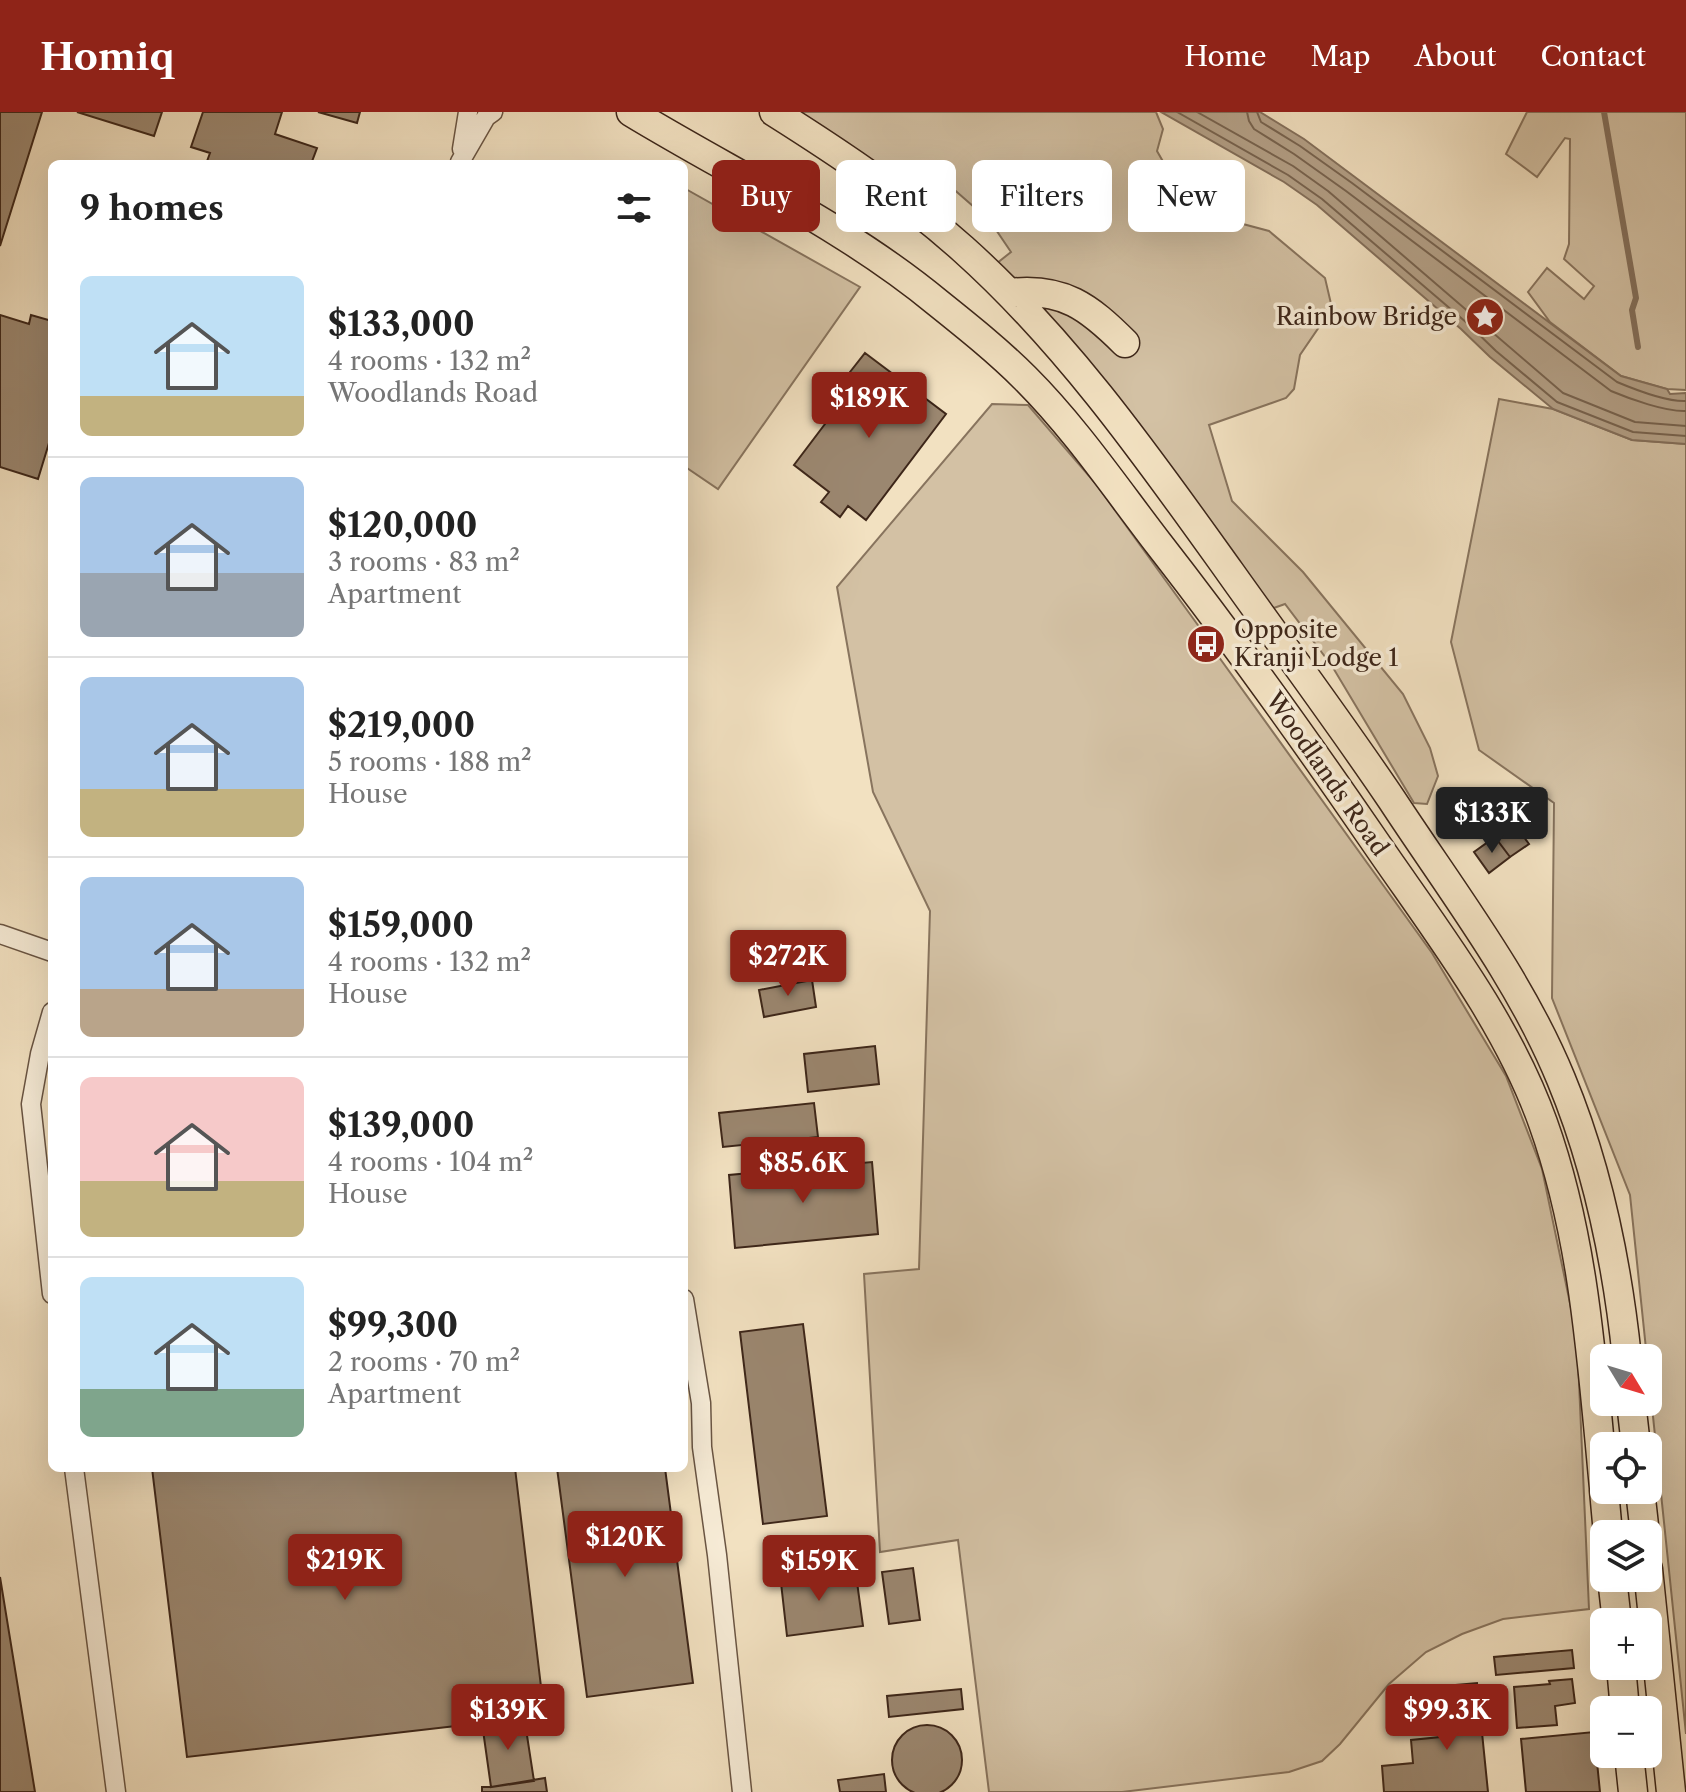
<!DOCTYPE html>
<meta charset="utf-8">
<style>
:root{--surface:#fff;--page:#f6f6f6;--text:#222;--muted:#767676;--line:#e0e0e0;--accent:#8f2418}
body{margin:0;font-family:"Libre Caslon Text",serif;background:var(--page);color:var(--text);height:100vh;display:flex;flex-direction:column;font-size:30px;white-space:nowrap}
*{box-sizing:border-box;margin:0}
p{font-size:26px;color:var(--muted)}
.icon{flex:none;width:44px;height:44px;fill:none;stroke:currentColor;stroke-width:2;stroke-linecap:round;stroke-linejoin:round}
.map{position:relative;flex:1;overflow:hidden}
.side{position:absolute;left:48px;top:48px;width:640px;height:1312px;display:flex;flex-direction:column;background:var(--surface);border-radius:12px;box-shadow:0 8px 32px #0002}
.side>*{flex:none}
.top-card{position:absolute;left:712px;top:48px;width:760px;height:72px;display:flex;gap:16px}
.needle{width:52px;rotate:128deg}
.controls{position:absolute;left:1590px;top:1232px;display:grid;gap:16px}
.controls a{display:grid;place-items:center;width:72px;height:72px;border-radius:12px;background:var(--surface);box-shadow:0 8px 32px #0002;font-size:40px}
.price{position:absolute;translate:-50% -68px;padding:0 18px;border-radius:8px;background:var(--accent);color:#fff;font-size:26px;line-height:52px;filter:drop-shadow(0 2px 4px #0008)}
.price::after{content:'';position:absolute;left:50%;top:48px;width:24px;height:18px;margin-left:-12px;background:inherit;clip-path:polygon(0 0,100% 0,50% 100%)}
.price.selected{background:#222;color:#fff}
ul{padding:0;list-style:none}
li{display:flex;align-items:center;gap:24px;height:200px;padding:0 32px}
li+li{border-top:2px solid var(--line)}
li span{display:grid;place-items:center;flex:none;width:224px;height:160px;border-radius:12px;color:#555}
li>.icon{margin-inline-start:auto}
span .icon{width:96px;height:96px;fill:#fffc;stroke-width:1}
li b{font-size:34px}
h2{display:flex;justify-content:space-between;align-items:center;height:96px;padding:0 32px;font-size:34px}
.chip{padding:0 28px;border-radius:12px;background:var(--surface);box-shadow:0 8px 32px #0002;font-size:28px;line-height:72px}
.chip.selected{background:var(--accent);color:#fff}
header{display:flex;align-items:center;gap:48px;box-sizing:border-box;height:112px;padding:0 40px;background:var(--accent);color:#fff}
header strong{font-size:38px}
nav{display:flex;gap:44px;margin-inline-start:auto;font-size:28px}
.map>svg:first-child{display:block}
.green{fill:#d3c1a4;stroke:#88745e;stroke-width:2}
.water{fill:#b4a188;stroke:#84705c;stroke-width:2}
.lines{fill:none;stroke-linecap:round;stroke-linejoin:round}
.shore{stroke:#786450;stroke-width:2}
.stream{stroke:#84705c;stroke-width:6}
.building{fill:#9b8770;stroke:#3d2619;stroke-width:2}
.street-casing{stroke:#6a5543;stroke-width:21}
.primary-casing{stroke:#3d2619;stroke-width:31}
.street{stroke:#f7ecd7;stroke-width:18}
.primary{stroke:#f2e1c1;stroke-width:28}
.labels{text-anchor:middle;stroke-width:7;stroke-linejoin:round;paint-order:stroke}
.poi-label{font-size:24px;fill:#3d2619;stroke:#f7ecd7;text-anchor:end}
.street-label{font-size:24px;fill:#3d2619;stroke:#f7ecd7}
</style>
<header>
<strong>Homiq</strong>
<nav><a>Home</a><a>Map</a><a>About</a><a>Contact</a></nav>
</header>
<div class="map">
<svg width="1686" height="1680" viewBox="0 0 1686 1680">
<rect width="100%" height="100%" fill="#f2e1c1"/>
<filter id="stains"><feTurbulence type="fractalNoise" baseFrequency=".0025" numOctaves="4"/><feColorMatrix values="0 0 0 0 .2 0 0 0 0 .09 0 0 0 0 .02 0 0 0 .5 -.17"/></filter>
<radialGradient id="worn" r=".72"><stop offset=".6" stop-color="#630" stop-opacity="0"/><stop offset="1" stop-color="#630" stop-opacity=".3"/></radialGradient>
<!-- green -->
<path class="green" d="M 788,0 L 1156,0 L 1163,17 L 1157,39 L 1169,60 L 1195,57 L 1191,77 L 1213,104 L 1269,119 L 1325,166 L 1332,196 L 1300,243 L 1294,277 L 1286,286 L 1209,313 L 1232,389 L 1303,460 L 1403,582 L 1430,636 L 1438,664 L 1427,692 L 1414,691 L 1332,554 L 1285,492 L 1271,497 L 991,156 L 1011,140 L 990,109 L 942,67 L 932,83 L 917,87 Z
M 1527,0 L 1686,0 L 1686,278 L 1667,277 L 1621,264 L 1550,210 L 1528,180 L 1547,156 L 1584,187 L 1594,174 L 1564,147 L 1569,132 L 1570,27 L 1565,26 L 1537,65 L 1506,42 Z
M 684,76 L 860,175 L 718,377 L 684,354 Z
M 1499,287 L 1553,297 L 1632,328 L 1686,332 L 1686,1622 L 1630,1083 L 1552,886 L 1554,691 L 1479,638 L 1451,530 Z
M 992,292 L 1028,293 L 1096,372 L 1200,516 L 1192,523 L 1209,545 L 1216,541 L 1432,841 L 1506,964 L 1542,1057 L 1577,1225 L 1589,1497 L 1503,1507 L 1462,1522 L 1426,1540 L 1389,1572 L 1340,1632 L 1322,1649 L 1289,1660 L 1122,1680 L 989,1680 L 958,1428 L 880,1440 L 864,1162 L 919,1157 L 930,799 L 873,680 L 837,475 Z"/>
<!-- water -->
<path class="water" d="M 1161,0 L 1260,0 L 1304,27 L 1621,264 L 1667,277 L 1670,282 L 1686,281 L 1686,332 L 1632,328 L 1553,297 L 1490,245 L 1461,217 L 1317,93 L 1284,70 Z"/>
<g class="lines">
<!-- shore -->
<path class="shore" d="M 1177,0 L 1288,63 L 1322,87 L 1467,211 L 1496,239 L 1557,290 L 1633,320 L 1686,324
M 1197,0 L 1293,54 L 1328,79 L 1563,281 L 1635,310 L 1686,314
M 1247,0 L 1249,9 L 1254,17 L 1294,42 L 1346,79 L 1611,279 C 1630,287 1666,300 1686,299
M 1257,0 L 1261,10 L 1300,34 L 1352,71 L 1617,270 C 1636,278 1667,290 1686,289"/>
<!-- stream -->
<path class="stream" d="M 1604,0 L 1636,186 L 1632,198 L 1638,235"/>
</g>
<!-- building -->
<path class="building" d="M 0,0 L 42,0 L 0,134 Z
M 77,0 L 162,0 L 154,24 Z
M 203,0 L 282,0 L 275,22 L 317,36 L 311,52 L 206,52 L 210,41 L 191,35 Z
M 318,0 L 360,0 L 357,11 Z
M 0,203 L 29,212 L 31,203 L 52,209 L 52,321 L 38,367 L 0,355 Z
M 865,241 L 946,302 L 866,408 L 848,394 L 840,405 L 821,390 L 829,380 L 794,353 L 859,267 L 850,260 Z
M 1501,694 L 1529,732 L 1510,745 L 1482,708 Z
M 1495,725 L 1510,745 L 1489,761 L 1474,740 Z
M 812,868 L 816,895 L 764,905 L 759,878 Z
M 875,934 L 879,972 L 808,980 L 804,942 Z
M 814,991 L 818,1025 L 723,1035 L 719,1001 Z
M 872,1050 L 878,1122 L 735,1136 L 729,1063 Z
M 803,1212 L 827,1404 L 763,1412 L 740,1220 Z
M 152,1356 L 515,1356 L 544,1600 L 482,1611 L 187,1645 Z
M 557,1356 L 665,1356 L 693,1571 L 587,1585 Z
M 913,1456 L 920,1508 L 889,1512 L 882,1460 Z
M 827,1457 L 829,1474 L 857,1470 L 863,1514 L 787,1524 L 780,1462 Z
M 0,1465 L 35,1680 L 0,1680 Z
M 1572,1538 L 1574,1556 L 1496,1563 L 1494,1545 Z
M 1572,1567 L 1575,1591 L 1555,1594 L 1557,1613 L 1517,1616 L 1514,1575 L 1550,1572 L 1549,1569 Z
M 1477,1571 L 1488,1680 L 1384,1680 L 1382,1654 L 1413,1651 L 1411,1628 L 1450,1624 L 1445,1574 Z
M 961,1577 L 963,1597 L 889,1605 L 887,1584 Z
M 524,1604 L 534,1669 L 491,1675 L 482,1611 Z
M892 1648a35 35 0 1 1 70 0a35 35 0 1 1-70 0Z
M 1594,1620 L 1600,1680 L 1526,1680 L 1521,1627 Z
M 884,1662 L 886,1680 L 840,1680 L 838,1668 Z
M 545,1666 L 547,1680 L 482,1680 L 482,1675 L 491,1675 Z"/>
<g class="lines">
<defs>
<path id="street" d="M 462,37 L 468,0
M 460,50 L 486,5 L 493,0
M 0,822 L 52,840
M 52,900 L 40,942 L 31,992 L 52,1182
M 684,1187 L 701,1291 L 702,1335 L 717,1443 L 742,1680
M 74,1356 L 116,1680"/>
<path id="primary" d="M 631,0 C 733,62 845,114 938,191 C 968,215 998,239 1025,266 C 1075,316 1115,375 1158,431 C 1232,526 1303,625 1371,724 C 1433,815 1506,907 1543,1011 C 1585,1128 1592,1253 1604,1376
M 774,0 C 839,41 905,85 963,137 C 1067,230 1149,347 1230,460 C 1284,536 1340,611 1392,688 C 1451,778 1520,867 1561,967 C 1598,1056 1617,1150 1627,1246
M 1010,181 C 1063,175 1089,195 1125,231
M 1631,1290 L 1636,1334
M 1604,1378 L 1608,1422
M 1640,1378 L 1645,1422
M 1648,1457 L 1671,1680
M 1612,1466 L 1617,1510
M 1621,1554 L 1625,1598
M 1629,1642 L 1633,1680"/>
</defs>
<!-- street casing -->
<use href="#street" class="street-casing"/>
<!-- primary casing -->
<use href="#primary" class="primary-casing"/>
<!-- street -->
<use href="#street" class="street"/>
<!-- primary -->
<use href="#primary" class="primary"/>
</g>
<!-- icons -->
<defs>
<symbol id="sight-disc" viewBox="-11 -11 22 22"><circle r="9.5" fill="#8f2418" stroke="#f7ecd7"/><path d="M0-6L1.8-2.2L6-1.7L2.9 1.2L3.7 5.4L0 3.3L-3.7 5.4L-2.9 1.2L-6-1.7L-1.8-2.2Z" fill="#fff"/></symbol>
<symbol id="bus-disc" viewBox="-11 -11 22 22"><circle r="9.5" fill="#8f2418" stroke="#f7ecd7"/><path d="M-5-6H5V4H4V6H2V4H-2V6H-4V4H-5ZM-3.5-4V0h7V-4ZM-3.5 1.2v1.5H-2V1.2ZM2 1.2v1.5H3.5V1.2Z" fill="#fff"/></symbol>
</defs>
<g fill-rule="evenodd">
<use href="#sight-disc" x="1463" y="183" width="44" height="44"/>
<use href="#bus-disc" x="1184" y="510" width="44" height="44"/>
</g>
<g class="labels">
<!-- poi labels -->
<g class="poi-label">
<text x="1457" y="213">Rainbow Bridge</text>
<text x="1234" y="526" text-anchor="start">Opposite<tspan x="1234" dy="28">Kranji Lodge 1</tspan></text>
</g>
<!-- street labels -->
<g class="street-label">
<text transform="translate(1327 662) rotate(55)" y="8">Woodlands Road</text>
</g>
</g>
<rect width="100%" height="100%" filter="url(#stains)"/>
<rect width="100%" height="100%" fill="url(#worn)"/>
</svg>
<div class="controls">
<a><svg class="needle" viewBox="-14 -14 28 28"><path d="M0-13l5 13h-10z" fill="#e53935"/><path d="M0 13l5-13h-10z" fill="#767676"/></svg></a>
<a><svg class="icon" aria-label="locate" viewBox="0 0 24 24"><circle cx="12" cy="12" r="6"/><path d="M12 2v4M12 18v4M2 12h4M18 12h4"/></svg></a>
<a><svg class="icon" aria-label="layers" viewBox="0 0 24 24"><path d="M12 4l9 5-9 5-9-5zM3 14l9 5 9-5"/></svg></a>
<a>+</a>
<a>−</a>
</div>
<b class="price" style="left:869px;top:328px">$189K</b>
<b class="price selected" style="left:1492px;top:743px">$133K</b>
<b class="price" style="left:788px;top:886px">$272K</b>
<b class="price" style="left:803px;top:1093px">$85.6K</b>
<b class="price" style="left:625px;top:1467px">$120K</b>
<b class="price" style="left:345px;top:1490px">$219K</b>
<b class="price" style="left:819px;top:1491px">$159K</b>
<b class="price" style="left:508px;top:1640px">$139K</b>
<b class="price" style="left:1447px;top:1640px">$99.3K</b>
<div class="top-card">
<a class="chip selected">Buy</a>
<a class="chip">Rent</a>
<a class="chip">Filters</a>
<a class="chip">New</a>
</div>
<section class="side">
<h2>9 homes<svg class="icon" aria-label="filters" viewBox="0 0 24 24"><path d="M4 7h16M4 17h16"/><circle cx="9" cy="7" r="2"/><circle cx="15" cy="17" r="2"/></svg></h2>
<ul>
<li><span style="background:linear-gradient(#bfe0f5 75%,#c2b280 0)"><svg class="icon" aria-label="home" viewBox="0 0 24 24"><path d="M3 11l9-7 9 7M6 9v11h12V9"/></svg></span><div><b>$133,000</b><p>4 rooms · 132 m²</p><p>Woodlands Road</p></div></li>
<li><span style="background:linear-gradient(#a9c7e8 60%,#9aa5b1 0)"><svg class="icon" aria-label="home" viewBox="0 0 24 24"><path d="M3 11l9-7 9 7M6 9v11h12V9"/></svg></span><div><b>$120,000</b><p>3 rooms · 83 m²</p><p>Apartment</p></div></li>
<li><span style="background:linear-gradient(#a9c7e8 70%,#c2b280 0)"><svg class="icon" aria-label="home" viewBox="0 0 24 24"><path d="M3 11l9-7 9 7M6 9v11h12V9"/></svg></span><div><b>$219,000</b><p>5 rooms · 188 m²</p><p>House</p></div></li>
<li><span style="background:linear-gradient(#a9c7e8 70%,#b9a48a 0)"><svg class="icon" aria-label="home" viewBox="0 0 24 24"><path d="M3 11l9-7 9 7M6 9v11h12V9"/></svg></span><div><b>$159,000</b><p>4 rooms · 132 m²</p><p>House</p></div></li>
<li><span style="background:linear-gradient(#f6c9c9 65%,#c2b280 0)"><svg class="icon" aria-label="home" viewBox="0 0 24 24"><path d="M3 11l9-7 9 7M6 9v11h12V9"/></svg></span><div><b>$139,000</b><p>4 rooms · 104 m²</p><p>House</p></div></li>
<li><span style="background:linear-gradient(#bfe0f5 70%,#7fa58c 0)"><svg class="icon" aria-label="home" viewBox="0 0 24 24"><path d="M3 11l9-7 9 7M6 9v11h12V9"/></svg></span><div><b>$99,300</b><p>2 rooms · 70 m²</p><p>Apartment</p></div></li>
</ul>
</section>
</div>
